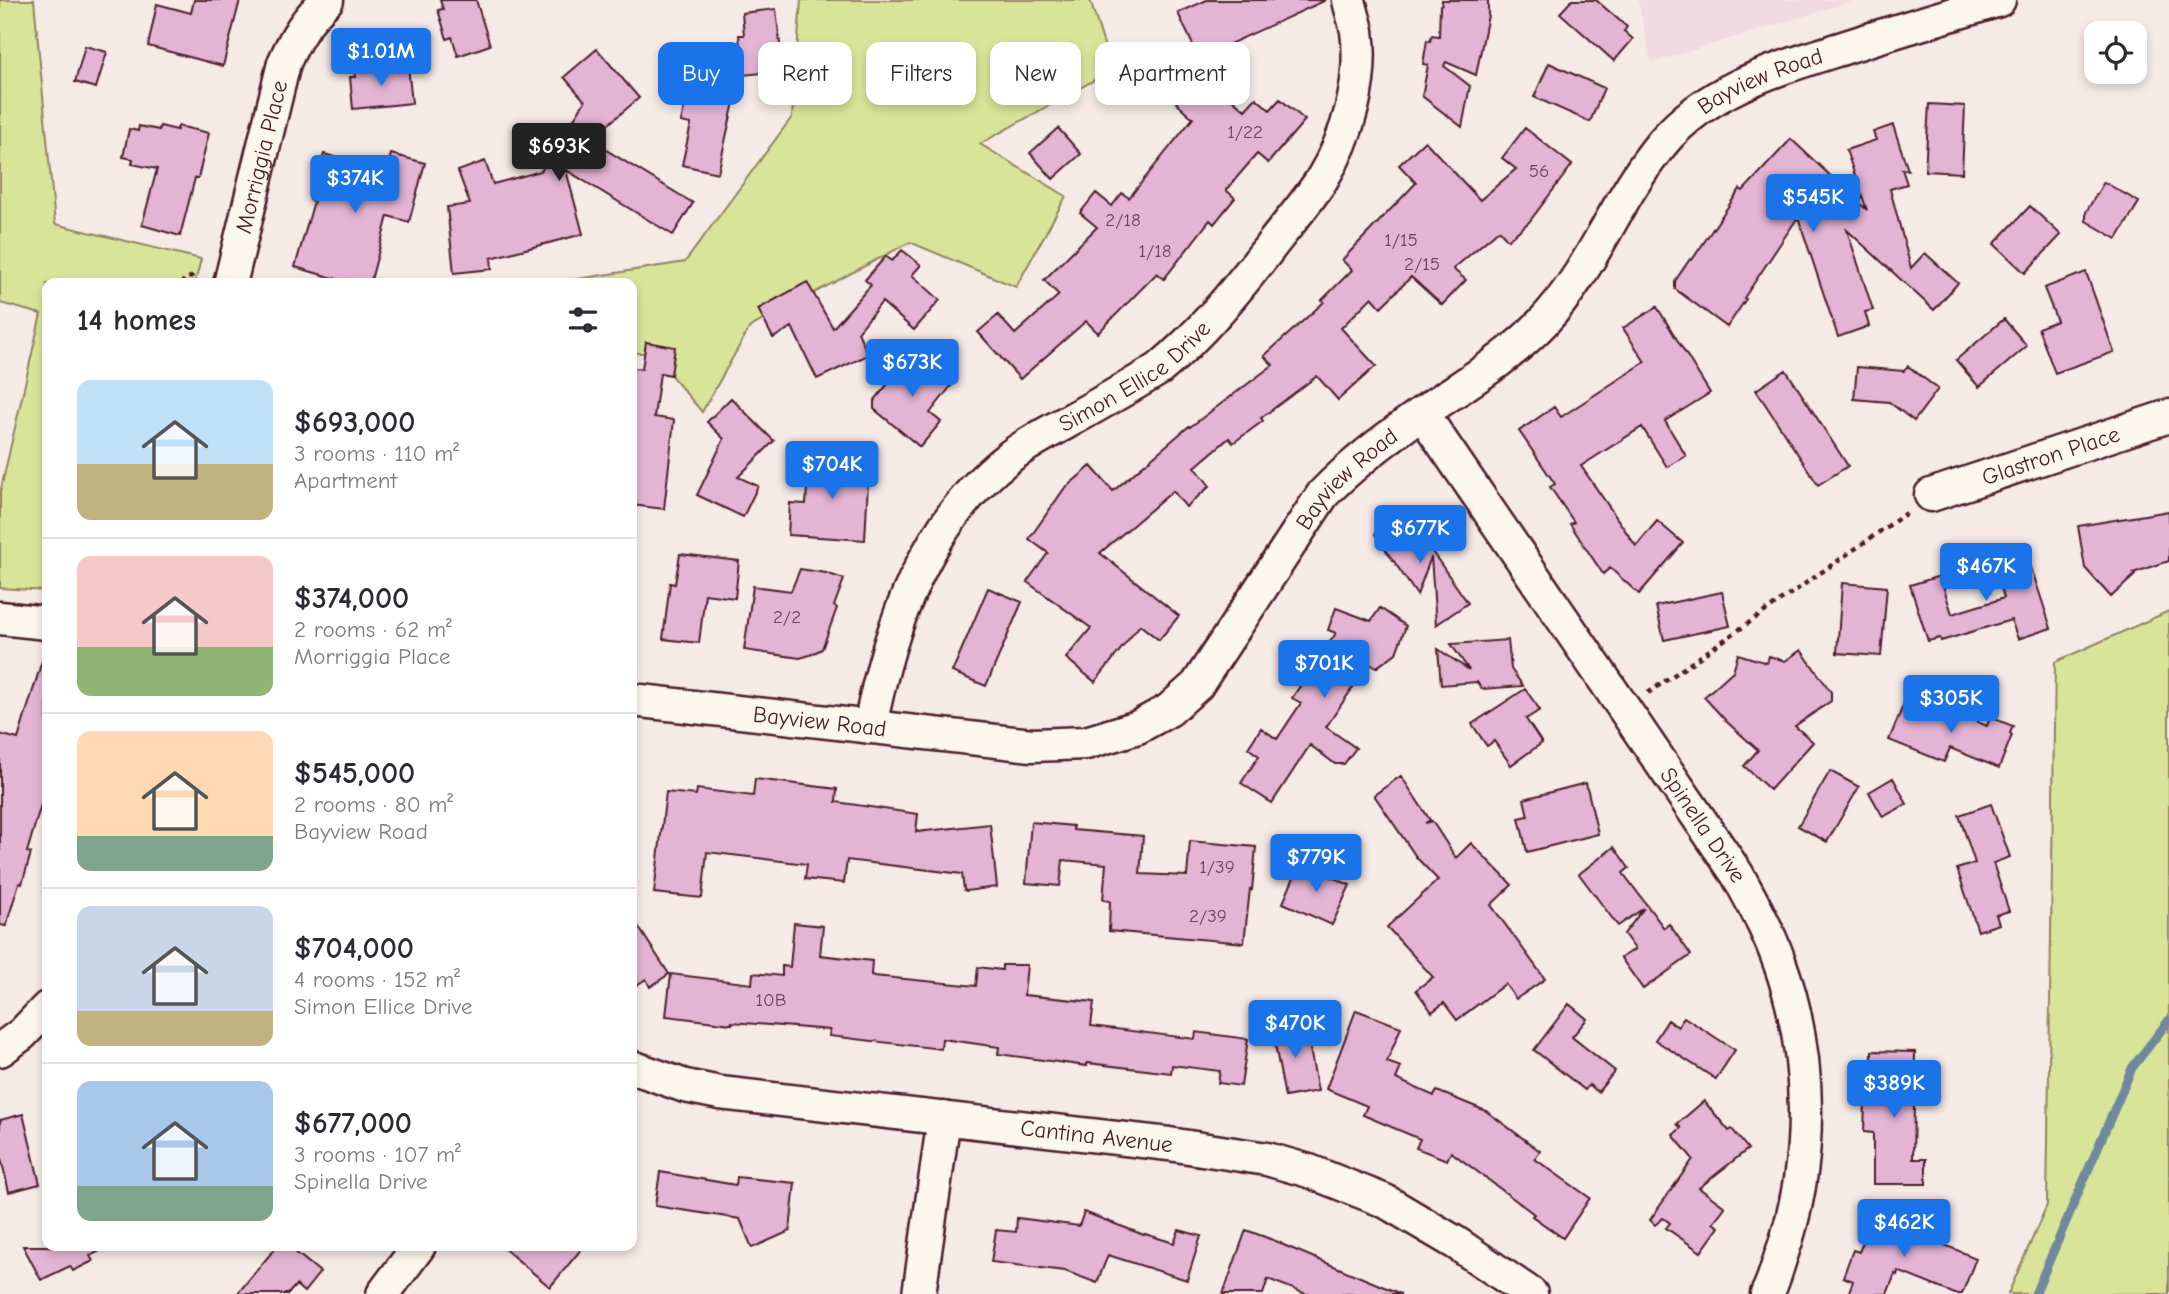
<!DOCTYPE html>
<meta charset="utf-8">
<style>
:root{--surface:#fff;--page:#f7f7f7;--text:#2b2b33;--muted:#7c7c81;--line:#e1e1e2;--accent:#1a73e8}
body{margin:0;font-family:"Comic Neue",sans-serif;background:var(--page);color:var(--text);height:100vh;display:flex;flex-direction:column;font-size:26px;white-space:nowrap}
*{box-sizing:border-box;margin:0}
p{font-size:23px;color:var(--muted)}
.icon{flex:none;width:38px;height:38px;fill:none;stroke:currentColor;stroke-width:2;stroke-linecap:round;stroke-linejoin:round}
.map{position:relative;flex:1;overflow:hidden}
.details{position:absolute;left:42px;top:278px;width:595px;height:973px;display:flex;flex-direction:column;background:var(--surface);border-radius:14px;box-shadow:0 4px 10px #0003}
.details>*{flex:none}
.hud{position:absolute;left:658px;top:42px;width:665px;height:63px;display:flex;gap:14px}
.tools{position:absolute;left:2084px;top:21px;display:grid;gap:14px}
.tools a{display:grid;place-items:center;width:63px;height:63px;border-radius:14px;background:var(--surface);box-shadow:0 4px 10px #0003;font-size:35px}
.price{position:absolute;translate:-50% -60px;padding:0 16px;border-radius:7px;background:var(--accent);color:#fff;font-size:23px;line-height:46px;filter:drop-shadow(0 2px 4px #0008)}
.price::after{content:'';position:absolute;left:50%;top:42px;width:21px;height:16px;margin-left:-10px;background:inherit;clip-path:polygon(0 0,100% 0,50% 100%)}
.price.selected{background:#222;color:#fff}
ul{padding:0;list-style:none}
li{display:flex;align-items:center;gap:21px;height:175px;padding:0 35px}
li+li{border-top:2px solid var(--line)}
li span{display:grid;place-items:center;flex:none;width:196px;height:140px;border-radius:14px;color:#555}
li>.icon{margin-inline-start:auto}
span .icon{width:84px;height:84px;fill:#fffc;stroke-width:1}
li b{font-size:30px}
h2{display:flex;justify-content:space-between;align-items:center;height:84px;padding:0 35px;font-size:30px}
.pill{padding:0 24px;border-radius:14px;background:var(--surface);box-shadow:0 4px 10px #0003;font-size:24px;line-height:63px}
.pill.selected{background:var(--accent);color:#fff}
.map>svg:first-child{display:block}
.built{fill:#f1dae1}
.green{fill:#d8e598;stroke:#918262;stroke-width:2}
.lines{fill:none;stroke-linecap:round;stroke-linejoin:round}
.stream{stroke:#70889e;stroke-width:9}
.building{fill:#e4b4d4;stroke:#4a1f2b;stroke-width:2}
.street-casing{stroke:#4a1f2b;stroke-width:37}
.path{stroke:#4a1f2b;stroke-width:4.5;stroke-dasharray:5 5;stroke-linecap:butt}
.street{stroke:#fbf7ec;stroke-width:32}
.labels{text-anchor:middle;stroke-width:6;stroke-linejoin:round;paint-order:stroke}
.number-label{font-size:19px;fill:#704455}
.street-label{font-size:23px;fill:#4a1f2b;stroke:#fbf7ec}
</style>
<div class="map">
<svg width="2169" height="1294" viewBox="0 0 2169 1294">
<rect width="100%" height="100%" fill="#f6eae7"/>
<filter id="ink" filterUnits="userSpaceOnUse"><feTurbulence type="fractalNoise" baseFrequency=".0143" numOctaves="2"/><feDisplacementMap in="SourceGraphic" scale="14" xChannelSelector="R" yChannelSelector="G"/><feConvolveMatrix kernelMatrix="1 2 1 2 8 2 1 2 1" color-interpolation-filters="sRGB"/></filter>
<g filter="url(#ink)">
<!-- built -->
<path class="built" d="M 1638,0 L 1856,0 L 1651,63 Z"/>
<!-- green -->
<path class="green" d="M 0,0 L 34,0 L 55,224 L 201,259 L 195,283 L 47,284 L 47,591 L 0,588 L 0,493 L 41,314 L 0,303 Z
M 801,0 L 1090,0 L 1112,70 L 980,144 L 1066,196 L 1016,287 L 910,242 L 750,327 L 702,412 L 652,353 L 632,353 L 632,284 L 560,284 L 559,282 L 685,262 L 792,117 Z
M 2169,611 L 2169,1294 L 2008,1294 L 2047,1205 L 2055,662 Z"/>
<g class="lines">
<!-- stream -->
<path class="stream" d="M 2035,1294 L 2132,1068 L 2169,1020"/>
</g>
<!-- building -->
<path class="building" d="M 194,0 L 240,0 L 223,66 L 148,46 L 157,4 L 191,13 Z
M 440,0 L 476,0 L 490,45 L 458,56 L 452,37 L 447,39 L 438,10 L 443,9 Z
M 1207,0 L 1326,0 L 1199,58 L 1178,13 Z
M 1442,0 L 1488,0 L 1488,15 L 1476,75 L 1446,62 L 1444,66 L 1470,86 L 1462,127 L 1422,96 L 1428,65 L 1423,64 L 1427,40 L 1430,41 L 1432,35 L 1439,36 L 1440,5 L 1442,4 Z
M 1572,0 L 1596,0 L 1627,27 L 1624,31 L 1633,39 L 1614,61 L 1560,13 Z
M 776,9 L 783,71 L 743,75 L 739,35 L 744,35 L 742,13 Z
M 85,46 L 107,52 L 96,88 L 75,82 Z
M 597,49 L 639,98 L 590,140 L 693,203 L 673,235 L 566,170 L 583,234 L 491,258 L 492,269 L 454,273 L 447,207 L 470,204 L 458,171 L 485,161 L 493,184 L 541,171 L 585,101 L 564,77 Z
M 1549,63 L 1604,88 L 1590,122 L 1534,97 Z
M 408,66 L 412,103 L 353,109 L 350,77 L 356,77 L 355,72 Z
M 1202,73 L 1245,110 L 1256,98 L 1270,110 L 1280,99 L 1305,120 L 1268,163 L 1257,154 L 1226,190 L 1235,198 L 1214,224 L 1210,220 L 1164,279 L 1157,273 L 1098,333 L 1086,321 L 1020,379 L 978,332 L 998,315 L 1015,334 L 1059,295 L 1044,280 L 1097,227 L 1080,213 L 1096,193 L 1112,206 L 1122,193 L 1129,198 L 1193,118 L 1176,103 Z
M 697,80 L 737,89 L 718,173 L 682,165 L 691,124 L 681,122 L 686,99 L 693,100 Z
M 1929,104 L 1965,106 L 1962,173 L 1925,171 Z
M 1893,125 L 1908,170 L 1902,169 L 1907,184 L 1890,189 L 1911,268 L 1925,253 L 1958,283 L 1934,310 L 1847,230 L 1873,310 L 1865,312 L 1869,326 L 1838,337 L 1798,217 L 1744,298 L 1746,299 L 1727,327 L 1675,289 L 1675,281 L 1690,259 L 1692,260 L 1740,189 L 1743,191 L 1791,139 L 1867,210 L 1846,150 L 1876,140 L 1873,132 Z
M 139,126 L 159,130 L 160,126 L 177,130 L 178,126 L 209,133 L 198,178 L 195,178 L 180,236 L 142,225 L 157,169 L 132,164 L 133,159 L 123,157 L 129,129 L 138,131 Z
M 1058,128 L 1081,154 L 1053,179 L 1030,153 Z
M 1525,128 L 1572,165 L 1529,222 L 1508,240 L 1499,230 L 1453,269 L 1466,280 L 1442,305 L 1411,277 L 1381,307 L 1372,297 L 1341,328 L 1376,366 L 1338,400 L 1317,376 L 1261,418 L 1263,421 L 1233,443 L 1229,438 L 1195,467 L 1210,486 L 1186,507 L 1173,491 L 1100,553 L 1179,616 L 1159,640 L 1140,625 L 1095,682 L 1066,658 L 1091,628 L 1027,582 L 1048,553 L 1029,539 L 1064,489 L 1091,466 L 1113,491 L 1189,426 L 1190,427 L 1273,365 L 1264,356 L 1324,302 L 1322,300 L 1352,270 L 1342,260 L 1416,183 L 1399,165 L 1425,141 L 1480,200 L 1516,169 L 1502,158 Z
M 324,154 L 386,172 L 391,154 L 425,163 L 409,222 L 388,216 L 370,284 L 354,284 L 295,267 L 314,201 L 310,200 Z
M 2104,182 L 2139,202 L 2117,239 L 2086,221 L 2086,212 Z
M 2030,206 L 2061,235 L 2025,273 L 1994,244 Z
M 902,250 L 921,265 L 912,275 L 940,300 L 914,330 L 882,302 L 858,332 L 868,355 L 817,379 L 792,327 L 773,338 L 758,309 L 807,282 L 833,328 L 871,285 L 865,280 L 886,256 L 892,261 Z
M 2086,272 L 2114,352 L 2055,373 L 2038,328 L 2057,321 L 2044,288 Z
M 1657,307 L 1710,393 L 1665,421 L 1686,456 L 1667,467 L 1642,427 L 1581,466 L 1636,546 L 1657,521 L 1683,543 L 1639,594 L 1610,568 L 1603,574 L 1570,524 L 1574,522 L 1550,487 L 1555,484 L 1519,431 L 1554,407 L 1561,417 L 1645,362 L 1623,328 Z
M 2004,319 L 2027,346 L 1979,387 L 1956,360 Z
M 646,342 L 675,347 L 671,375 L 660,373 L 654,417 L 674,420 L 664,509 L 632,505 L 632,368 L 642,369 Z
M 909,352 L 951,386 L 930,413 L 941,422 L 920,447 L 874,409 L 874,401 L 887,385 L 884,383 Z
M 1908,366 L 1938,389 L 1914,421 L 1889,402 L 1854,399 L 1857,367 L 1904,371 Z
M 1786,370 L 1848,466 L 1818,485 L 1756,390 Z
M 731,398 L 774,441 L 738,477 L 758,486 L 743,517 L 697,495 L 724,439 L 707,422 Z
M 809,453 L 830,455 L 829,461 L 869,464 L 865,540 L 788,535 L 790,503 L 806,504 Z
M 2169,511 L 2169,561 L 2133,573 L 2135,575 L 2111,597 L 2085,568 L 2078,526 Z
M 1405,513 L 1468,603 L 1436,625 L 1431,557 L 1417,595 L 1375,534 Z
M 2024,546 L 2051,628 L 2018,639 L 2011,620 L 1941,641 L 1940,638 L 1928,641 L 1910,585 L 1940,576 L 1952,614 L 2004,598 L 1991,556 Z
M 680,554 L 739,561 L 735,598 L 705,594 L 699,643 L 663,639 L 670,583 L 675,584 Z
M 800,569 L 826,573 L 844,579 L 834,606 L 837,608 L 822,649 L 810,655 L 800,658 L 744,650 L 753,586 L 791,591 Z
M 1842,583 L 1887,587 L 1881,656 L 1837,653 Z
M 988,588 L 1022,602 L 986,686 L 952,672 Z
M 1722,592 L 1730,626 L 1664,640 L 1656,606 Z
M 1336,608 L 1371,621 L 1380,608 L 1406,626 L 1396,653 L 1377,667 L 1369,664 L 1326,727 L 1356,748 L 1344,764 L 1335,764 L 1310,745 L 1272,803 L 1241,783 L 1259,756 L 1248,748 L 1261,728 L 1277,739 L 1301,703 L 1292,698 L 1336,633 L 1328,630 Z
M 1508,640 L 1511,669 L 1523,686 L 1482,689 L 1477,682 L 1441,685 L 1438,649 L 1469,670 L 1451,644 Z
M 1801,650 L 1831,692 L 1831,701 L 1795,726 L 1813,742 L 1770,790 L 1744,766 L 1758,750 L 1727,722 L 1704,697 L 1733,671 L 1738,654 L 1767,663 L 1769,656 L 1785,661 Z
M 42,661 L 47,662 L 47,784 L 27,852 L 31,853 L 22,884 L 19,883 L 6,926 L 0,925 L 0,734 L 18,739 Z
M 1525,689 L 1540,710 L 1526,719 L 1542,743 L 1511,765 L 1494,741 L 1487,746 L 1472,724 Z
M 1905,701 L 1953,719 L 1956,713 L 1987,726 L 1990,717 L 2013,726 L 2010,733 L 2012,735 L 1999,768 L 1950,748 L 1944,762 L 1889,740 Z
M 1830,771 L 1859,787 L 1827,842 L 1798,826 Z
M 1401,776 L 1430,820 L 1425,823 L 1432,821 L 1456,858 L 1471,843 L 1512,885 L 1491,905 L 1545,979 L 1516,999 L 1505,984 L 1457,1020 L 1444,1003 L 1432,1012 L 1416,990 L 1433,977 L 1387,927 L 1438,880 L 1417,858 L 1374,795 Z
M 1893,778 L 1907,804 L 1883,817 L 1869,792 Z
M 755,779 L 837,789 L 836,802 L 918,814 L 916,832 L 990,824 L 997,887 L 966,891 L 964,890 L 962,874 L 847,860 L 844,883 L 805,879 L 807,864 L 707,852 L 702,898 L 654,893 L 666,792 L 696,795 L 697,789 L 753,796 Z
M 1586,783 L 1598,834 L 1527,852 L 1519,818 L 1528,816 L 1524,799 Z
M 1991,804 L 2010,857 L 1993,863 L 2009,911 L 1996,915 L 1999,924 L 1978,931 L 1957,869 L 1975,863 L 1959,815 Z
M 1031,822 L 1073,826 L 1073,830 L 1143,836 L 1140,874 L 1187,876 L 1190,841 L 1256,847 L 1252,890 L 1250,889 L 1244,943 L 1109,931 L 1110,901 L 1103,900 L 1106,864 L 1063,860 L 1060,886 L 1026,883 Z
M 1614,847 L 1629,868 L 1623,873 L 1664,928 L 1669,924 L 1691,955 L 1643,989 L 1621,958 L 1635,949 L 1624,934 L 1644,908 L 1618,926 L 1579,874 Z
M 1300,863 L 1350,885 L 1332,925 L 1283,903 Z
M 632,917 L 669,974 L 650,987 L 646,979 L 632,988 Z
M 794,923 L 823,926 L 820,955 L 872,961 L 871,975 L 874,976 L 976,986 L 978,967 L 1002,970 L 1002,965 L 1027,965 L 1024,995 L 1094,1002 L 1091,1026 L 1195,1039 L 1196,1032 L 1248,1039 L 1241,1086 L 1218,1083 L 1220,1071 L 1172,1065 L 1171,1073 L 1087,1063 L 1087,1066 L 998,1054 L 999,1047 L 942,1039 L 941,1049 L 829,1036 L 830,1030 L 732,1022 L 732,1024 L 666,1016 L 671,974 L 752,984 L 753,973 L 782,976 L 782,966 L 790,967 Z
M 1569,1004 L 1587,1019 L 1572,1037 L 1615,1071 L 1598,1092 L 1589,1085 L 1585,1090 L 1534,1050 Z
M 1356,1010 L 1401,1027 L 1387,1062 L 1401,1067 L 1396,1079 L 1434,1096 L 1437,1091 L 1486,1111 L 1540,1151 L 1535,1159 L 1590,1198 L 1563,1238 L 1532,1216 L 1534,1214 L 1451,1152 L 1447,1160 L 1416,1148 L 1420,1139 L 1363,1115 L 1367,1106 L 1326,1089 Z
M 1684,1017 L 1735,1050 L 1716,1079 L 1655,1040 L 1668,1020 L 1678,1027 Z
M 1305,1022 L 1318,1091 L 1285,1097 L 1272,1029 Z
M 1872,1051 L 1915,1052 L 1913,1159 L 1926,1159 L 1926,1184 L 1873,1184 L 1873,1133 L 1864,1132 L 1865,1101 L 1872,1101 Z
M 1704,1101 L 1729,1131 L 1732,1129 L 1748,1149 L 1699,1188 L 1725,1207 L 1713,1223 L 1719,1227 L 1701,1252 L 1666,1228 L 1670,1223 L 1663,1218 L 1655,1225 L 1650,1220 L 1693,1159 L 1673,1135 L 1681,1128 L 1677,1124 Z
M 23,1114 L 40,1184 L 9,1192 L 0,1154 L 0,1120 Z
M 660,1172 L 736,1185 L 737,1177 L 795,1183 L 790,1231 L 752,1248 L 740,1219 L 655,1206 Z
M 1876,1210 L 1915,1224 L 1913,1232 L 1976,1258 L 1962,1294 L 1955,1294 L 1898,1271 L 1897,1275 L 1895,1274 L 1887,1294 L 1848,1294 L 1853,1281 L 1843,1277 L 1853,1250 L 1859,1252 Z
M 1084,1212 L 1144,1235 L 1145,1234 L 1174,1243 L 1179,1230 L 1201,1236 L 1187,1280 L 1108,1255 L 1097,1283 L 1065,1271 L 991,1262 L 996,1230 L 1016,1232 L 1017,1218 L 1079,1226 Z
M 1246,1230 L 1281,1243 L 1281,1244 L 1401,1294 L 1306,1294 L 1268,1279 L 1263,1294 L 1223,1294 Z
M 23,1246 L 109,1246 L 90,1256 L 93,1261 L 73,1271 L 70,1266 L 41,1280 Z
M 277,1246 L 288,1246 L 320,1272 L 304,1292 L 296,1285 L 288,1294 L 237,1294 Z
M 501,1246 L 584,1246 L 550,1287 Z"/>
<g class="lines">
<defs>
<g id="street">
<path id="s1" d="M 230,284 L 284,63 C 296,36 306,20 327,0"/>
<path id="s2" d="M 1422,413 L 1737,874 C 1753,903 1768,930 1779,961 C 1813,1055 1814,1165 1780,1259 C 1776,1271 1773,1283 1767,1294"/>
<path id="s3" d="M 1931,495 L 2169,416"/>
<path d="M 0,618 L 47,623"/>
<path id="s4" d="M 632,700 L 1032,745 L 1086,743 L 1138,727 L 1169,710 L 1197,685 L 1323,494 C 1353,463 1389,436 1425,411 C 1466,383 1508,359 1543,322 C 1593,269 1616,198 1663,142 C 1709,88 1777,69 1843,48 C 1895,31 1947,16 1999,0"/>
<path id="s5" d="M 870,727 C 889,627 925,523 1008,458 C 1026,444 1047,433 1067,422 C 1098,405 1129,387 1159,369 C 1201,334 1234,293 1267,251 C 1285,227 1306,204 1322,179 C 1348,137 1364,81 1357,31 C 1355,21 1351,10 1349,0"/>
<path d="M 0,1050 L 22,1034 L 47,1008"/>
<path id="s6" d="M 632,1067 L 685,1086 L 720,1093 L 1169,1144 L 1267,1159 L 1309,1171 L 1385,1201 L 1456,1243 L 1531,1294"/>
<path d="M 383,1294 L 419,1246"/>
<path d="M 919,1294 L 944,1118"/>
</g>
</defs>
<!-- street casing -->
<use href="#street" class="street-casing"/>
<!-- path -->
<path class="path" d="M 181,284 L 186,278 L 192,277 L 196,284
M 1648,693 L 1908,512"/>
<!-- street -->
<use href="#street" class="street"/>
</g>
</g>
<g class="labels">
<!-- number labels -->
<g class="number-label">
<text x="1245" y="138">1/22</text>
<text x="1539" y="177">56</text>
<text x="1123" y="226">2/18</text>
<text x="1401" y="246">1/15</text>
<text x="1155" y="257">1/18</text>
<text x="1422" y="270">2/15</text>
<text x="787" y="623">2/2</text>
<text x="1217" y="873">1/39</text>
<text x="1208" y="922">2/39</text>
<text x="771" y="1006">10B</text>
</g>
<!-- street labels -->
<g class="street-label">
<text dy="8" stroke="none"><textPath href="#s4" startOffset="1426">Bayview Road</textPath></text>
<text dy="8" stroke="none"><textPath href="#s1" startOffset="131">Morriggia Place</textPath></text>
<text dy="8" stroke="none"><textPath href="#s5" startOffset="460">Simon Ellice Drive</textPath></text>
<text dy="8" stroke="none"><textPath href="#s3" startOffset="126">Glastron Place</textPath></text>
<text dy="8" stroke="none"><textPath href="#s4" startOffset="840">Bayview Road</textPath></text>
<text dy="8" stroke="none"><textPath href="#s4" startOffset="189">Bayview Road</textPath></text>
<text dy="8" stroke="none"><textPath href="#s2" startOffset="499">Spinella Drive</textPath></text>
<text dy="8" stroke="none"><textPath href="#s6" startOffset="471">Cantina Avenue</textPath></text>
</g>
</g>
</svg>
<div class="tools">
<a><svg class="icon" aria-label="locate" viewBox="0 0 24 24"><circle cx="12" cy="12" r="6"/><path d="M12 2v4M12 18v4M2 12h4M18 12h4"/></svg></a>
</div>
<b class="price" style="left:381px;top:88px">$1.01M</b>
<b class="price selected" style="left:559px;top:183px">$693K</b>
<b class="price" style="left:355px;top:215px">$374K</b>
<b class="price" style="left:1813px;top:234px">$545K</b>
<b class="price" style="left:912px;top:399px">$673K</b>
<b class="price" style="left:832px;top:501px">$704K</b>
<b class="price" style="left:1420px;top:565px">$677K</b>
<b class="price" style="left:1986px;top:603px">$467K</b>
<b class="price" style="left:1324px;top:700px">$701K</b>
<b class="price" style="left:1951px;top:735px">$305K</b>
<b class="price" style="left:1316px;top:894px">$779K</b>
<b class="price" style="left:1295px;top:1060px">$470K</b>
<b class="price" style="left:1894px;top:1120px">$389K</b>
<b class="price" style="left:1904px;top:1259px">$462K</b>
<div class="hud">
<a class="pill selected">Buy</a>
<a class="pill">Rent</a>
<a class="pill">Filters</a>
<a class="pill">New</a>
<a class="pill">Apartment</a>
</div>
<section class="details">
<h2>14 homes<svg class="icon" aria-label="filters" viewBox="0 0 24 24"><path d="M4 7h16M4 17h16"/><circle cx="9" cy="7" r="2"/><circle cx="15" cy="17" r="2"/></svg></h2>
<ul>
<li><span style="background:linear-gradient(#bfe0f5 60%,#c2b280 0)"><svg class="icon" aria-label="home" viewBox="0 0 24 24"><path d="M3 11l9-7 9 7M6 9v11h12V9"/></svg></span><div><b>$693,000</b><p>3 rooms · 110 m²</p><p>Apartment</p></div></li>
<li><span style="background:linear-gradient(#f6c9c9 65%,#8fb573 0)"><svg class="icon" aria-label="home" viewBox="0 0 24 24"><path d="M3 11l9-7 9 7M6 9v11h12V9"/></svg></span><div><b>$374,000</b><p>2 rooms · 62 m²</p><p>Morriggia Place</p></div></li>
<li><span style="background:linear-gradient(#ffd9b3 75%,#7fa58c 0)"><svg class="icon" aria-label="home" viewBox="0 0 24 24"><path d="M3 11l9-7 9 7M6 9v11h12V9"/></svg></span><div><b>$545,000</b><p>2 rooms · 80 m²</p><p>Bayview Road</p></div></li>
<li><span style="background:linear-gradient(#c9d6e8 75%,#c2b280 0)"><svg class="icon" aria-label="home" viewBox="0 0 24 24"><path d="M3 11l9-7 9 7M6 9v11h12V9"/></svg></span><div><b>$704,000</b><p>4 rooms · 152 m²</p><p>Simon Ellice Drive</p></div></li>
<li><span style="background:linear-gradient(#a9c7e8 75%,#7fa58c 0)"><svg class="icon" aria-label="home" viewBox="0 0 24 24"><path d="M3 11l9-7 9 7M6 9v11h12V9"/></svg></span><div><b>$677,000</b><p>3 rooms · 107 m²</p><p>Spinella Drive</p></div></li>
</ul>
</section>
</div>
